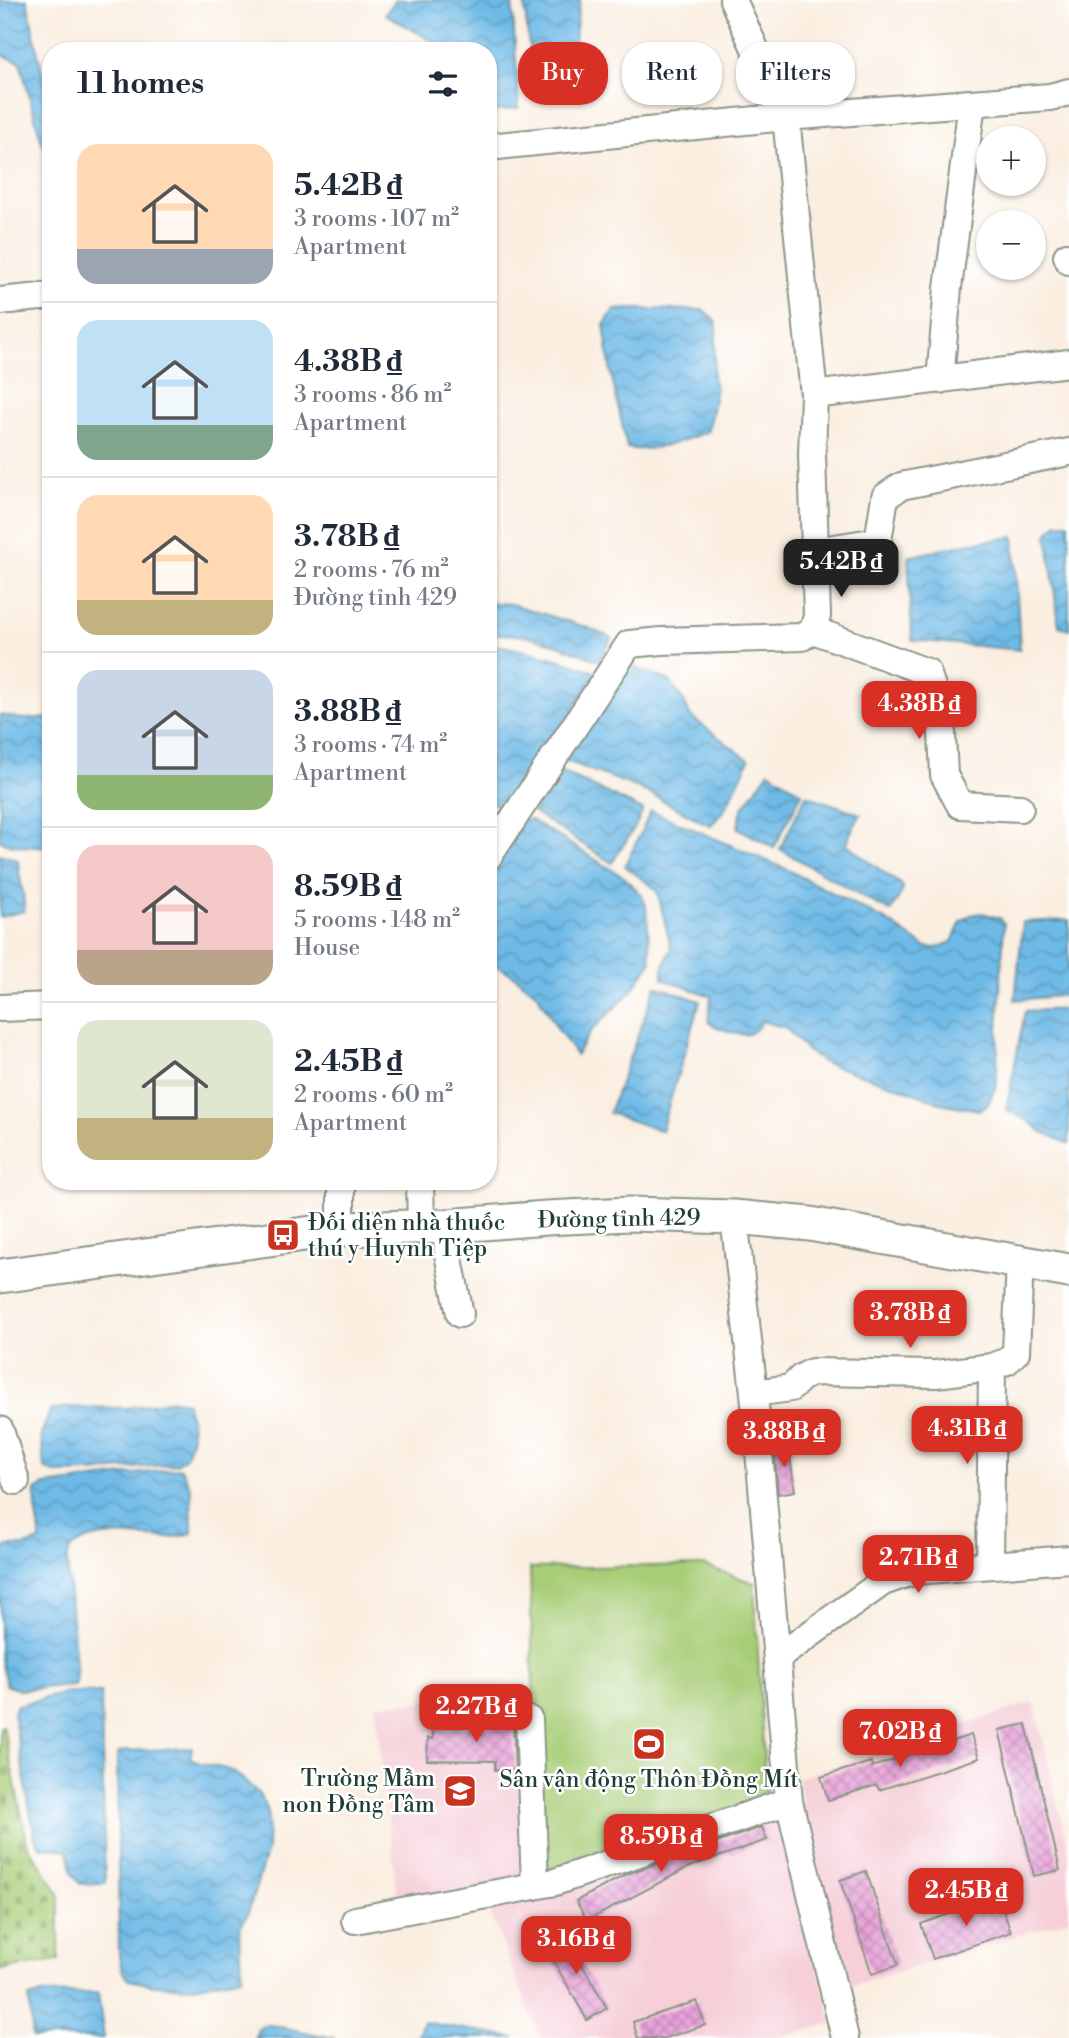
<!DOCTYPE html>
<meta charset="utf-8">
<style>
:root{--surface:#fff;--page:#f2f2f3;--text:#1f2937;--muted:#747a83;--line:#e0e1e3;--accent:#d93025}
body{margin:0;font-family:"Libre Bodoni",serif;background:var(--page);color:var(--text);height:100vh;display:flex;flex-direction:column;font-size:26px;white-space:nowrap}
*{box-sizing:border-box;margin:0}
p{font-size:23px;color:var(--muted)}
.icon{flex:none;width:38px;height:38px;fill:none;stroke:currentColor;stroke-width:2;stroke-linecap:round;stroke-linejoin:round}
.map{position:relative;flex:1;overflow:hidden}
.side{position:absolute;left:42px;top:42px;width:455px;height:1148px;display:flex;flex-direction:column;background:var(--surface);border-radius:28px;box-shadow:0 2px 5px #0004}
.side>*{flex:none}
.hud{position:absolute;left:518px;top:42px;width:444px;height:63px;display:flex;gap:14px}
.fabs{position:absolute;left:976px;top:126px;display:grid;gap:14px}
.fabs a{display:grid;place-items:center;width:70px;height:70px;border-radius:50%;background:var(--surface);box-shadow:0 2px 5px #0004;font-size:35px}
.price{position:absolute;translate:-50% -60px;padding:0 16px;border-radius:14px;background:var(--accent);color:#fff;font-size:23px;line-height:46px;filter:drop-shadow(0 2px 4px #0008)}
.price::after{content:'';position:absolute;left:50%;top:42px;width:21px;height:16px;margin-left:-10px;background:inherit;clip-path:polygon(0 0,100% 0,50% 100%)}
.price.selected{background:#222;color:#fff}
ul{padding:0;list-style:none}
li{display:flex;align-items:center;gap:21px;height:175px;padding:0 35px}
li+li{border-top:2px solid var(--line)}
li span{display:grid;place-items:center;flex:none;width:196px;height:140px;border-radius:21px;color:#555}
li>.icon{margin-inline-start:auto}
span .icon{width:84px;height:84px;fill:#fffc;stroke-width:1}
li b{font-size:30px}
h2{display:flex;justify-content:space-between;align-items:center;height:84px;padding:0 35px;font-size:30px}
.tag{padding:0 24px;border-radius:28px;background:var(--surface);box-shadow:0 2px 5px #0004;font-size:24px;line-height:63px}
.tag.selected{background:var(--accent);color:#fff}
.map>svg:first-child{display:block}
.built{fill:#f6cfd8}
.green{fill:#a8cd77;stroke:#648556;stroke-width:2}
.cemetery{fill:url(#cemetery-stones);stroke:#648556;stroke-width:2}
.water{fill:url(#water-waves);stroke:#467c8e;stroke-width:2}
.building{fill:url(#building-cross-hatch)}
.lines{fill:none;stroke-linecap:round;stroke-linejoin:round}
.minor-casing{stroke:#8c968a;stroke-width:30}
.major-casing{stroke:#8c968a;stroke-width:37}
.minor{stroke:#fff;stroke-width:26}
.major{stroke:#fff;stroke-width:33}
.labels{text-anchor:middle;stroke-width:5;stroke-linejoin:round;paint-order:stroke}
.street-label{font-size:23px;fill:#1f3d34;stroke:#fff}
.poi-label{font-size:23px;fill:#1f3d34;stroke:#fff;text-anchor:start}
</style>
<div class="map">
<svg width="1069" height="2038" viewBox="0 0 1069 2038">
<defs>
<pattern id="cemetery-stones" width="16" height="16" patternUnits="userSpaceOnUse" patternTransform="scale(1.75)"><rect width="16" height="16" fill="#a8cd77"/><path d="M2 7V4a2 2 0 0 1 4 0v3zM10 15v-3a2 2 0 0 1 4 0v3z" fill="#88a862"/></pattern>
<pattern id="water-waves" width="16" height="10" patternUnits="userSpaceOnUse" patternTransform="scale(1.75)"><rect width="16" height="10" fill="#6ebae7"/><path d="M0 5q4-4 8 0t8 0" fill="none" stroke="#5a98bc"/></pattern>
<pattern id="building-cross-hatch" width="8" height="8" patternUnits="userSpaceOnUse" patternTransform="scale(1.75)"><rect width="8" height="8" fill="#e8a2d9"/><path d="M0 0l8 8M0 8l8-8" fill="none" stroke="#bb85b1"/></pattern>
</defs>
<rect width="100%" height="100%" fill="#fff"/>
<filter id="ink" filterUnits="userSpaceOnUse"><feTurbulence type="fractalNoise" baseFrequency=".0143" numOctaves="2"/><feDisplacementMap in="SourceGraphic" scale="14" xChannelSelector="R" yChannelSelector="G"/><feConvolveMatrix kernelMatrix="1 2 1 2 8 2 1 2 1" color-interpolation-filters="sRGB"/></filter>
<filter id="wash" filterUnits="userSpaceOnUse"><feTurbulence type="fractalNoise" baseFrequency=".00686" numOctaves="4" result="noise"/><feDisplacementMap in="SourceGraphic" scale="28" xChannelSelector="R" yChannelSelector="G"/><feGaussianBlur stdDeviation="1.57" result="paint"/><feColorMatrix in="noise" values="0 0 0 0 0 0 0 0 0 0 0 0 0 0 0 0 0 1.4 0 .05"/><feComposite in="paint" operator="in"/></filter>
<g filter="url(#wash)">
<rect width="100%" height="100%" fill="#faeee0"/>
<!-- built -->
<path class="built" d="M 533,1692 L 538,1878 L 398,1903 L 375,1705 Z
M 1034,1702 L 1069,1850 L 1069,1920 L 847,1987 L 809,1838 L 798,1778 Z
M 780,1811 L 832,2024 L 776,2038 L 540,2038 L 489,1910 Z"/>
<!-- green -->
<path class="green" d="M 703,1565 L 754,1583 L 766,1796 L 538,1878 L 530,1568 Z"/>
<!-- cemetery -->
<path class="cemetery" d="M 3,1726 L 28,1846 L 59,1893 L 59,1960 L 0,1970 L 0,1727 Z"/>
<!-- water -->
<path class="water" d="M 0,0 L 27,0 L 51,115 L 51,157 L 49,158 L 41,140 L 20,62 L 0,54 Z
M 396,0 L 512,0 L 519,108 L 488,112 L 488,51 L 443,51 L 439,45 L 385,14 Z
M 524,0 L 580,0 L 576,28 L 574,73 L 562,82 L 533,84 Z
M 629,309 L 703,310 L 717,322 L 713,381 L 716,388 L 708,431 C 683,441 654,453 627,448 L 611,373 L 604,325 L 614,310 Z
M 1058,523 L 1069,523 L 1069,629 L 1059,626 L 1047,534 Z
M 1014,537 L 1020,650 L 912,640 L 908,557 L 970,543 Z
M 488,602 L 511,604 L 586,627 L 612,638 L 600,661 L 558,645 L 528,636 L 488,633 Z
M 488,644 C 525,649 562,659 596,672 L 511,809 L 488,802 Z
M 626,664 L 670,681 L 685,703 L 690,716 L 749,760 C 738,782 729,808 711,825 L 701,821 L 639,788 L 563,760 Z
M 0,715 L 22,719 L 51,718 L 51,845 C 34,848 16,847 0,841 Z
M 556,769 L 643,810 L 636,825 L 612,863 L 533,812 Z
M 769,771 L 802,793 L 774,848 L 738,828 L 742,809 Z
M 806,795 L 861,814 L 850,834 L 847,844 L 860,855 L 903,886 L 903,890 L 891,911 L 878,905 L 780,849 Z
M 651,811 L 786,869 L 887,921 L 925,947 L 936,948 L 952,942 L 961,922 L 971,915 L 982,913 L 1000,918 L 1004,924 L 998,1030 L 997,1075 L 995,1088 L 988,1104 L 979,1110 L 940,1103 L 901,1088 L 822,1062 L 806,1050 L 786,1028 L 762,1021 C 759,1026 756,1031 751,1033 C 741,1038 716,1028 708,1022 L 711,996 L 663,979 L 663,969 L 671,948 L 657,890 L 625,866 Z
M 530,819 L 624,877 L 642,895 L 646,906 L 651,963 L 630,993 L 591,1031 L 576,1055 L 558,1029 L 537,994 L 513,975 L 488,961 L 488,875 L 524,820 Z
M 0,854 L 18,860 C 18,878 26,894 24,911 L 0,917 Z
M 1069,920 L 1069,995 L 1015,1000 L 1023,922 Z
M 656,986 L 700,1001 L 661,1131 L 609,1113 Z
M 1069,1009 L 1069,1144 L 1042,1132 L 1027,1120 L 1006,1110 L 1025,1011 Z
M 174,1400 L 186,1402 L 191,1419 L 192,1436 L 186,1457 L 176,1464 L 89,1472 L 55,1473 L 44,1468 L 41,1435 L 50,1411 L 65,1407 L 126,1408 Z
M 181,1468 L 191,1489 L 192,1533 C 153,1547 106,1521 70,1549 L 67,1561 L 77,1678 L 74,1685 L 19,1690 L 6,1685 L 0,1652 L 0,1554 L 7,1546 L 24,1546 L 40,1541 C 41,1524 33,1508 36,1490 L 45,1485 Z
M 70,1692 L 101,1693 L 105,1883 L 80,1884 L 72,1871 L 68,1850 L 41,1847 L 35,1838 L 13,1713 L 17,1705 Z
M 192,1748 L 190,1759 L 200,1763 L 230,1770 L 243,1779 L 257,1792 L 264,1802 L 268,1811 L 267,1850 L 248,1913 L 240,1927 L 242,1977 L 192,1987 L 153,1985 L 130,1980 L 122,1970 L 119,1956 L 117,1757 L 119,1753 L 125,1751 Z
M 98,1993 L 104,2038 L 33,2038 L 29,1998 L 42,1994 Z
M 423,2022 L 515,2038 L 417,2038 Z
M 263,2025 L 271,2025 L 335,2038 L 255,2038 L 258,2029 Z"/>
<g id="blocks">
<!-- building -->
<path class="building" d="M 788,1443 L 795,1491 L 778,1494 L 774,1445 Z
M 500,1712 L 516,1712 L 513,1721 L 515,1770 L 495,1770 L 495,1761 L 427,1760 L 428,1738 L 433,1739 L 433,1727 L 500,1727 Z
M 1026,1724 L 1060,1870 L 1034,1876 L 999,1730 Z
M 971,1735 L 979,1758 L 879,1790 L 877,1785 L 828,1800 L 821,1777 L 871,1762 L 872,1767 Z
M 762,1827 L 767,1840 L 689,1867 L 587,1921 L 576,1901 L 627,1874 Z
M 866,1871 L 898,1965 L 872,1974 L 840,1880 Z
M 998,1896 L 1011,1932 L 933,1959 L 921,1924 Z
M 564,1933 L 607,2008 L 587,2020 L 544,1944 Z
M 697,2001 L 705,2025 L 665,2038 L 638,2038 L 633,2022 Z"/>
</g>
</g>
<g filter="url(#ink)">
<use href="#blocks" fill-opacity="0" stroke="#8c968a" stroke-width="2"/>
<g class="lines">
<defs>
<path id="minor" d="M 488,147 L 786,117 L 1050,97 L 1069,92
M 1067,256 L 1069,261
M 0,301 L 51,296
M 940,380 L 948,288 L 972,103
M 814,395 L 1069,363
M 815,551 L 878,541 L 885,497 L 901,486 L 1069,452
M 813,630 L 927,672 L 941,713 L 944,775 L 960,805 L 1020,808
M 488,857 L 629,644 L 662,641 L 802,637 L 813,630 L 817,616 L 812,454 L 814,395 L 786,117 L 733,0
M 0,1008 L 51,1006
M 341,1181 L 341,1229
M 420,1181 L 421,1227
M 734,1217 L 754,1393 L 789,1801 L 845,2038
M 446,1226 L 448,1254 L 460,1314
M 754,1393 L 791,1388 L 801,1378 L 812,1372 L 936,1374 L 992,1367 L 1007,1361 L 1016,1352 L 1020,1261
M 0,1430 L 16,1481
M 990,1565 L 992,1367
M 777,1658 L 883,1582 L 915,1571 L 1069,1559
M 529,1720 L 535,1886
M 355,1920 L 555,1882 L 789,1801"/>
<path id="major" d="M 0,1276 L 341,1229 L 446,1226 L 546,1218 L 630,1214 L 734,1217 L 810,1224 L 1069,1271"/>
</defs>
<!-- minor casing -->
<use href="#minor" class="minor-casing"/>
<!-- major casing -->
<use href="#major" class="major-casing"/>
<!-- minor -->
<use href="#minor" class="minor"/>
<!-- major -->
<use href="#major" class="major"/>
</g>
</g>
<!-- icons -->
<defs>
<symbol id="bus-square" viewBox="-11 -11 22 22"><rect x="-9" y="-9" width="18" height="18" rx="4" fill="#c8321e" stroke="#fff"/><path d="M-5-6H5V4H4V6H2V4H-2V6H-4V4H-5ZM-3.5-4V0h7V-4ZM-3.5 1.2v1.5H-2V1.2ZM2 1.2v1.5H3.5V1.2Z" fill="#fff"/></symbol>
<symbol id="stadium-square" viewBox="-11 -11 22 22"><rect x="-9" y="-9" width="18" height="18" rx="4" fill="#c8321e" stroke="#fff"/><path d="M0-5a6.5 5 0 1 0 0 10a6.5 5 0 1 0 0-10ZM-3.5-1.8h7v3.6h-7Z" fill="#fff"/></symbol>
<symbol id="school-square" viewBox="-11 -11 22 22"><rect x="-9" y="-9" width="18" height="18" rx="4" fill="#c8321e" stroke="#fff"/><path d="M0-5L7-2L0 1L-7-2ZM-4 1L0 2.5L4 1V4Q0 6-4 4Z" fill="#fff"/></symbol>
</defs>
<g fill-rule="evenodd">
<use href="#bus-square" x="264" y="1216" width="38" height="38"/>
<use href="#stadium-square" x="630" y="1725" width="38" height="38"/>
<use href="#school-square" x="441" y="1772" width="38" height="38"/>
</g>
<g class="labels">
<!-- street labels -->
<g class="street-label">
<text transform="translate(619 1218) rotate(-1)" y="8">Đường tỉnh 429</text>
</g>
<!-- poi labels -->
<g class="poi-label">
<text x="308" y="1230">Đối diện nhà thuốc<tspan x="308" dy="26">thú y Huynh Tiệp</tspan></text>
<text x="435" y="1786" text-anchor="end">Trường Mầm<tspan x="435" dy="26">non Đồng Tâm</tspan></text>
<text x="649" y="1787" text-anchor="middle">Sân vận động Thôn Đồng Mít</text>
</g>
</g>
</svg>
<div class="fabs">
<a>+</a>
<a>−</a>
</div>
<b class="price selected" style="left:841px;top:599px">5.42B ₫</b>
<b class="price" style="left:919px;top:741px">4.38B ₫</b>
<b class="price" style="left:910px;top:1350px">3.78B ₫</b>
<b class="price" style="left:967px;top:1466px">4.31B ₫</b>
<b class="price" style="left:784px;top:1469px">3.88B ₫</b>
<b class="price" style="left:918px;top:1595px">2.71B ₫</b>
<b class="price" style="left:476px;top:1744px">2.27B ₫</b>
<b class="price" style="left:900px;top:1769px">7.02B ₫</b>
<b class="price" style="left:661px;top:1874px">8.59B ₫</b>
<b class="price" style="left:966px;top:1928px">2.45B ₫</b>
<b class="price" style="left:576px;top:1976px">3.16B ₫</b>
<div class="hud">
<a class="tag selected">Buy</a>
<a class="tag">Rent</a>
<a class="tag">Filters</a>
</div>
<section class="side">
<h2>11 homes<svg class="icon" aria-label="filters" viewBox="0 0 24 24"><path d="M4 7h16M4 17h16"/><circle cx="9" cy="7" r="2"/><circle cx="15" cy="17" r="2"/></svg></h2>
<ul>
<li><span style="background:linear-gradient(#ffd9b3 75%,#9aa5b1 0)"><svg class="icon" aria-label="home" viewBox="0 0 24 24"><path d="M3 11l9-7 9 7M6 9v11h12V9"/></svg></span><div><b>5.42B ₫</b><p>3 rooms · 107 m²</p><p>Apartment</p></div></li>
<li><span style="background:linear-gradient(#bfe0f5 75%,#7fa58c 0)"><svg class="icon" aria-label="home" viewBox="0 0 24 24"><path d="M3 11l9-7 9 7M6 9v11h12V9"/></svg></span><div><b>4.38B ₫</b><p>3 rooms · 86 m²</p><p>Apartment</p></div></li>
<li><span style="background:linear-gradient(#ffd9b3 75%,#c2b280 0)"><svg class="icon" aria-label="home" viewBox="0 0 24 24"><path d="M3 11l9-7 9 7M6 9v11h12V9"/></svg></span><div><b>3.78B ₫</b><p>2 rooms · 76 m²</p><p>Đường tỉnh 429</p></div></li>
<li><span style="background:linear-gradient(#c9d6e8 75%,#8fb573 0)"><svg class="icon" aria-label="home" viewBox="0 0 24 24"><path d="M3 11l9-7 9 7M6 9v11h12V9"/></svg></span><div><b>3.88B ₫</b><p>3 rooms · 74 m²</p><p>Apartment</p></div></li>
<li><span style="background:linear-gradient(#f6c9c9 75%,#b9a48a 0)"><svg class="icon" aria-label="home" viewBox="0 0 24 24"><path d="M3 11l9-7 9 7M6 9v11h12V9"/></svg></span><div><b>8.59B ₫</b><p>5 rooms · 148 m²</p><p>House</p></div></li>
<li><span style="background:linear-gradient(#dfe7d0 70%,#c2b280 0)"><svg class="icon" aria-label="home" viewBox="0 0 24 24"><path d="M3 11l9-7 9 7M6 9v11h12V9"/></svg></span><div><b>2.45B ₫</b><p>2 rooms · 60 m²</p><p>Apartment</p></div></li>
</ul>
</section>
</div>
